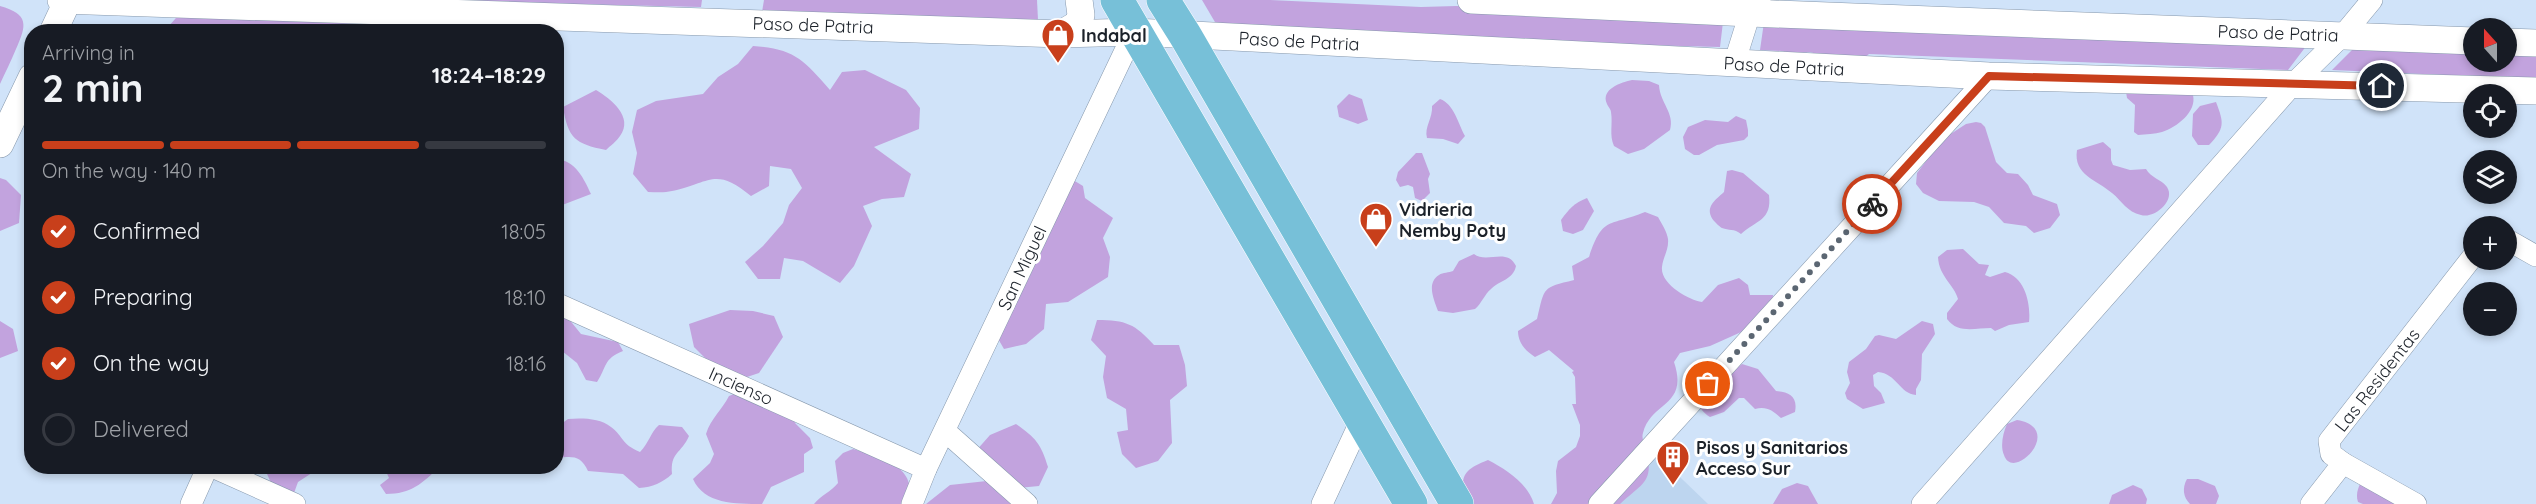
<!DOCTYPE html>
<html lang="en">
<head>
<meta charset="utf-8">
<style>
  body { margin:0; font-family:Quicksand,sans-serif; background:#20242c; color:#f1f3f6; height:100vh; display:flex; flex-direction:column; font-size:22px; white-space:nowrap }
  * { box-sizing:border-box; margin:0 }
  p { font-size:20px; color:#9ea1a6 }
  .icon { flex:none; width:33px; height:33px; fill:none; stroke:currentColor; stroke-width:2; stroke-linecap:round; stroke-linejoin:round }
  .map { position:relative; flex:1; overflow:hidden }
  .drawer { position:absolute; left:24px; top:24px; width:540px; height:450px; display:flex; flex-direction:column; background:#171b24; border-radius:24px; box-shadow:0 3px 9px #0003 }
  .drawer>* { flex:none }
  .needle { width:39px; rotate:339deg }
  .controls { position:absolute; left:2463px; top:18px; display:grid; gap:12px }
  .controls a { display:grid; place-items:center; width:54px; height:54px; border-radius:50%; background:#171b24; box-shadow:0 3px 9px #0003; font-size:30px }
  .pin { position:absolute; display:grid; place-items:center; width:51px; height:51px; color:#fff; margin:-26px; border:3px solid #fff; border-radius:50%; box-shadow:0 2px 6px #0007 }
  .courier { position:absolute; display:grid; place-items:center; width:60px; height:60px; margin:-30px; border:4px solid #c83f1b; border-radius:50%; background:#fff; color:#222; box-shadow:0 2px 8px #0007 }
  .head em { font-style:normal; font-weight:700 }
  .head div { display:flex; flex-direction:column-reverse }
  .head { display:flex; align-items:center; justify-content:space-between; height:102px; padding:0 18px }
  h1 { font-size:39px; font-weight:700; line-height:45px }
  .bar { display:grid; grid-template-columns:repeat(4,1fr); gap:9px 6px; align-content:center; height:72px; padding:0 18px }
  .bar i { height:8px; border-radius:4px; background:#363941 }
  .bar .on { background:#c83f1b }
  .bar p { grid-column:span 4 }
  ol { padding:0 18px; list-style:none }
  li { display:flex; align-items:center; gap:18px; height:66px }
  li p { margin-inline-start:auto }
  li .icon { padding:6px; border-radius:50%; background:#c83f1b; color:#fff; stroke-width:4 }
  li:last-child { color:#9ea1a6 }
  li i { width:33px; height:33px; border:3px solid #363941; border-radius:50% }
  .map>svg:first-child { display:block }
</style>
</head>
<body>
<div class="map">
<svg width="2536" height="504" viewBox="0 0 2536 504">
  <rect width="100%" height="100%" fill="#d0e3f9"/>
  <!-- built -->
  <path fill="#bdd5ef" d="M 1657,455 L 1708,504 L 1613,504 Z"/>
  <!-- green -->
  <g fill="#c2a3de">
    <path d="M 407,0 L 702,0 L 701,7 Z"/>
    <path d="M 764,0 L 1037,0 L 1038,20 L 762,12 Z"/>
    <path d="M 1202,0 L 1270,0 L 1421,7 L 1456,6 L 1723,22 L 1720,47 L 1222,34 Z"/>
    <path d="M 0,6 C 29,14 27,25 16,49 C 11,61 5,73 0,84 Z"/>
    <path d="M 246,8 L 385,22 L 388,31 L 160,32 C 171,27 174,18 183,11 L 204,19 Z"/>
    <path d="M 1764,22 L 2307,45 L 2288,70 L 1869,54 L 1864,58 C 1853,58 1841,61 1830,59 C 1812,57 1818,47 1794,56 L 1782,51 L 1760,50 Z"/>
    <path d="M 753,46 C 794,49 803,59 830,90 L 842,72 L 865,70 L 906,90 L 920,108 L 919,129 L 874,147 L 911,174 L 904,197 L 882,199 L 863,206 L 872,226 L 854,266 L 840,283 L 803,261 L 784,258 L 780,279 L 758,279 L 745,262 L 763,246 L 783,223 L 789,205 L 802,188 L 791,169 L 770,166 L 769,186 L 751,196 C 715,166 710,183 672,191 C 664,193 656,192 648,192 L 633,174 L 637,153 L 632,132 L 637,110 L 656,101 L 703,94 L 718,77 L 738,64 Z"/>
    <path d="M 2355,47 L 2473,52 L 2474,62 L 2506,62 L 2507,53 L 2536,55 L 2536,79 L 2332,70 Z"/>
    <path d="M 1632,80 L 1649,81 L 1659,85 C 1660,103 1675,113 1670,130 L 1644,149 L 1628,154 L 1614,146 C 1609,135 1613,124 1611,112 C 1611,109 1608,107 1607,104 C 1600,89 1622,82 1632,80 Z"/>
    <path d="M 596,90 C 611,99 634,117 620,136 C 617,141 610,146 606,150 C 575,144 568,138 563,107 Z"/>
    <path d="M 2126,92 L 2193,95 C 2197,112 2177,127 2162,132 C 2155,134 2146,134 2138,135 L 2134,132 L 2135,105 L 2127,98 Z"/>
    <path d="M 1349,94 L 1362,99 L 1368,120 L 1358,124 L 1339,117 L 1337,106 Z"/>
    <path d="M 1440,99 C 1454,104 1458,123 1465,136 L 1458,144 L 1443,139 L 1427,138 C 1424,127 1433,118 1432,106 Z"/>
    <path d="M 2216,102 C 2224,123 2225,128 2209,145 L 2198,145 L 2192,136 L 2193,114 L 2200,106 Z"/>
    <path d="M 1736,116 L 1746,120 L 1748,130 L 1748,136 L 1744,140 L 1717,145 L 1699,155 L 1694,155 L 1685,149 L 1683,137 L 1688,127 L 1705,120 L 1728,122 Z"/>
    <path d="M 1976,122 L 1981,123 L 1985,127 L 1996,162 L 2007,173 L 2018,174 L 2028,185 L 2033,195 L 2057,204 L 2060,215 L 2050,228 L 2034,233 L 2026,226 L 2004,223 L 1989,207 L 1974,202 L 1939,201 L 1923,193 L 1916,184 L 1917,173 L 1943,139 L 1966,124 Z"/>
    <path d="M 2103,142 L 2111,149 L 2111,160 L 2113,165 L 2130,170 L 2146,169 C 2151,178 2161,179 2167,187 C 2176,201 2154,219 2141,215 C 2127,212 2122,201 2112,193 C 2097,180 2073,175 2077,150 Z"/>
    <path d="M 1416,153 L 1422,153 L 1430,174 L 1428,179 L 1430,193 L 1422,201 L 1415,198 L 1413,187 L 1408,185 L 1400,187 L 1396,180 L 1398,172 Z"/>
    <path d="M 557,159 C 576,161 584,179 591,194 L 557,207 Z"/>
    <path d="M 1732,170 L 1743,173 L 1769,195 C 1772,220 1757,220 1741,234 C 1734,228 1729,231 1722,228 C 1721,228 1715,222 1714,221 C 1704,208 1714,201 1724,192 L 1727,171 Z"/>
    <path d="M 1065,175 L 1083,186 L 1085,198 L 1113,218 L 1103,238 L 1110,257 L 1108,277 L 1068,302 L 1046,304 L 1044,329 L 1026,344 L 1004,349 L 993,330 L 995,309 L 1029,278 Z"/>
    <path d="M 0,178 L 6,180 L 21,195 L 19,223 L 0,231 Z"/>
    <path d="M 1587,198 L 1594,211 L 1583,230 L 1573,234 L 1563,231 L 1561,220 C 1569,209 1574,203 1587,198 Z"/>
    <path d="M 1645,212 L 1658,217 C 1662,224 1667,232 1668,239 C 1669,250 1663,257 1662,267 C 1660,284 1689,300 1702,302 L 1718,285 L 1739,278 L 1748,285 L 1750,295 L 1773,295 L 1772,306 L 1748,329 L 1710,346 L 1680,353 L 1674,362 C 1689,407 1651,401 1643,433 C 1641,439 1645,445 1646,451 C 1655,482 1641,484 1620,504 L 1551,504 L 1557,493 L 1556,471 L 1558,461 L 1576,447 L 1580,436 L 1580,425 L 1572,404 L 1576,404 L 1575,377 L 1572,372 L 1574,371 L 1549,350 L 1535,357 C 1525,351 1518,342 1518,331 L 1537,319 C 1545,286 1542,288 1574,280 L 1572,266 L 1589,257 C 1603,215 1609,227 1645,212 Z"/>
    <path d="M 1963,249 L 1979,264 L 1989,265 L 1985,275 L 1990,277 L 2005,272 C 2025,277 2031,304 2029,322 L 2009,325 L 1995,331 L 1991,328 C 1975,328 1958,334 1947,319 L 1947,313 L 1958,299 C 1954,284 1939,277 1938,257 L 1947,250 Z"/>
    <path d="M 1474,254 C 1487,264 1507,247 1516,266 C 1513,280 1500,280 1491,289 C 1484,295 1482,303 1475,309 L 1453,313 L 1438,311 C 1434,300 1426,283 1439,275 C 1443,272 1449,273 1453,271 L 1459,261 Z"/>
    <path d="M 556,307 L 559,307 L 581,334 L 618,342 L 623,351 C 603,359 607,367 597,382 L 586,380 L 577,363 L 557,347 Z"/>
    <path d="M 730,310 L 753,311 L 774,316 L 783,337 L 759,373 L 738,380 L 708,361 L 694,347 L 689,324 Z"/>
    <path d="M 1097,320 C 1126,320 1135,324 1154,345 L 1179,345 L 1185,365 L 1187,386 L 1170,400 L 1172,443 L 1158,461 L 1136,468 L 1122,454 L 1117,432 L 1128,430 L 1126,409 L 1107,398 L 1103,377 L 1106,356 L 1091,340 Z"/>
    <path d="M 0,321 L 13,329 L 18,351 L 0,358 Z"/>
    <path d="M 1922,321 L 1933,324 L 1935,334 L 1922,354 L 1921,380 L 1916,389 L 1916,395 C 1900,394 1896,373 1878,372 L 1873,375 L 1874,386 L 1881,393 L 1885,403 L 1863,409 L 1847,399 L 1845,393 L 1850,383 L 1847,372 L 1849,362 L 1866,349 L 1875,336 L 1879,335 L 1896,339 Z"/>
    <path d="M 1742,364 L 1758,369 L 1776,391 C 1789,392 1798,396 1795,412 L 1781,418 C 1773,411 1767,406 1755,409 L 1744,398 L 1739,398 L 1724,412 L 1710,417 C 1702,412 1700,408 1698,400 Z"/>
    <path d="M 739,392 L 791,401 L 795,423 L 810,438 L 813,448 L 804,454 L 804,472 L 771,487 L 762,504 C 735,504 704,504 693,479 L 710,463 L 714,454 L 706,434 C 711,418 722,410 729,396 Z"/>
    <path d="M 568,419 C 582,418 600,418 611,427 C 624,437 621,444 640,452 C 649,443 650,433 659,425 L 682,427 L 689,436 C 681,454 670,452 672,474 C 662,483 653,487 639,488 L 623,474 L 588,471 C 581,455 572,456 557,458 L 557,427 Z"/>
    <path d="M 2017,420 C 2066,428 2013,483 2004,455 C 2000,446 2003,433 2007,424 Z"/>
    <path d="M 1016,424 C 1036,438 1041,444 1048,467 L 1039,486 L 1018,488 L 1029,504 L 926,504 L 950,485 L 996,480 L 975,452 L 990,435 Z"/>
    <path d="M 853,449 C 883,458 918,466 909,504 L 814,504 C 821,495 831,492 838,483 L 835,461 L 843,453 Z"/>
    <path d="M 1488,460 C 1505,469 1527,482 1534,504 L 1465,504 C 1461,477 1460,471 1488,460 Z"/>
    <path d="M 264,467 L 316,467 L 318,469 L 298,482 L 294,493 L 271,483 Z"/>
    <path d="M 384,467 L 439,467 C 423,483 411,494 386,494 L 380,485 L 389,478 Z"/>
    <path d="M 2364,477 L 2412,504 L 2363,504 L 2358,502 C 2355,493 2359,485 2364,477 Z"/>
    <path d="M 2187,479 L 2198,479 L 2215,486 L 2219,496 L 2216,504 L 2190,504 C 2183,497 2182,488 2187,479 Z"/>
    <path d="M 1797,483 L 1808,486 L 1818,504 L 1773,504 L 1782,489 Z"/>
    <path d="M 2133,485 L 2142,489 L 2147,499 L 2146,504 L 2109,504 L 2112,495 Z"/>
  </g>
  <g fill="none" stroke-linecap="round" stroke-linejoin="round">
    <!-- minor casing -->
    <g stroke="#8698ac" stroke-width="22">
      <g id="minor">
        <path d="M 414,32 L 424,12"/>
        <path d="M 1734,64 L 1750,13 L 1760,2"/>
        <path d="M 2506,239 L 2536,256"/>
        <path d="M 556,303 L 926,469"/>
        <path d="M 945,431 L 1027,504"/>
        <path d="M 2343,463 L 2416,504"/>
        <path d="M 210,466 L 295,504"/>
        <path d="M 191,504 L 208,466"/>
        <path d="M 912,504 L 926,469 L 1134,32"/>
        <path d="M 1322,504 L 1362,418"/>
        <path d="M 1599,504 L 1989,76"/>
        <path d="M 1922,504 L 2294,83 L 2343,35 L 2372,0"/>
        <path d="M 2311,504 L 2343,463 L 2331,454 L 2329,441 L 2474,255"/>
      </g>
    </g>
    <!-- tertiary casing -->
    <g stroke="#8698ac" stroke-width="28">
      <g id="tertiary">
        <path d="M 61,0 L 1061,34 L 1134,32 L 1989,76 L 2536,91"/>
        <path d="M 1471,0 L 1750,13 L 2474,41"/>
        <path d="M 53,32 L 68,0"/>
        <path d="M 1061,34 L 1078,24 L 1081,15 L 1079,0"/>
        <path d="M 2506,42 L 2536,43"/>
        <path d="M 0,144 L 32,77"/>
      </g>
    </g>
    <!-- trunk casing -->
    <g stroke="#fff" stroke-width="34">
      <g id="trunk">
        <path d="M 1117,0 L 1411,504"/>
        <path d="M 1163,0 L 1185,35 L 1457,504"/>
      </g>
    </g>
    <!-- minor -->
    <use href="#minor" stroke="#fff" stroke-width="21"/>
    <!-- tertiary -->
    <use href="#tertiary" stroke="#fff" stroke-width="27"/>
    <!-- trunk -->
    <use href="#trunk" stroke="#77c0d8" stroke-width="33"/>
  </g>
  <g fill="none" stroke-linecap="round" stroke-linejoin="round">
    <!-- done -->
    <path stroke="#5b6672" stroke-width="6" stroke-dasharray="0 10.8" d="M 1708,384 L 1872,204"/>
    <!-- route -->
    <path stroke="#c83f1b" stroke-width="8" d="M 1872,204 L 1989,76 L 2382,86"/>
  </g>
  <!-- icons -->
  <defs>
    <g id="shop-pin" transform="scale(1.725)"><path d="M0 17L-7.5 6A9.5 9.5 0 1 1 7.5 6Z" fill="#c83f1b" stroke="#fff"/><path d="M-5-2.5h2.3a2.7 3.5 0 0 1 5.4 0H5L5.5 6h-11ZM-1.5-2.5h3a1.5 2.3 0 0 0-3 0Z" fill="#fff"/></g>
    <g id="building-pin" transform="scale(1.725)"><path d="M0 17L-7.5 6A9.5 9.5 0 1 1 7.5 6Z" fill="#c83f1b" stroke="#fff"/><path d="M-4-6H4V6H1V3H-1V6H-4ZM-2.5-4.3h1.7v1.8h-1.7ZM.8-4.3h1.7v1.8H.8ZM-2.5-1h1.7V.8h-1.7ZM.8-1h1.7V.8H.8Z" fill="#fff"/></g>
  </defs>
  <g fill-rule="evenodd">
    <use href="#shop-pin" x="1058" y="35"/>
    <use href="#shop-pin" x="1376" y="219"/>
    <use href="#building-pin" x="1673" y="457"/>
  </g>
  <g text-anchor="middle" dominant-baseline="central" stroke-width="6" stroke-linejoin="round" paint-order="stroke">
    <!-- street labels -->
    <g font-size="18" fill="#1c222a" stroke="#fff">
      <text transform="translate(813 25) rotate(2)">Paso de Patria</text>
      <text transform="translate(2278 33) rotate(2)">Paso de Patria</text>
      <text transform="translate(1299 41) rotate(3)">Paso de Patria</text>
      <text transform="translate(1784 66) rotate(3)">Paso de Patria</text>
      <text transform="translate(1022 268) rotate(-65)">San Miguel</text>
      <text transform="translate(2377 380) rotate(-52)">Las Residentas</text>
      <text transform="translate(741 386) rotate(24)">Incienso</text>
    </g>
    <!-- poi labels -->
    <g font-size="18" font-weight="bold" fill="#1c222a" stroke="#fff" text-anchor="start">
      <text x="1081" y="35">Indabal</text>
      <text x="1399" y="209">Vidrieria<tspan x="1399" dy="21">Nemby Poty</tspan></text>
      <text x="1696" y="447">Pisos y Sanitarios<tspan x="1696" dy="21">Acceso Sur</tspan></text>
    </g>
  </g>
</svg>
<div class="controls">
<a><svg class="needle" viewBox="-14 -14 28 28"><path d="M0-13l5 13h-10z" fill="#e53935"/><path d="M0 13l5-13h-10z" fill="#9ea1a6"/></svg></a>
<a><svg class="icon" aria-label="locate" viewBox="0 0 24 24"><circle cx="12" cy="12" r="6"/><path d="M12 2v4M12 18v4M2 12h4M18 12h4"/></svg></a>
<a><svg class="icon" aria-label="layers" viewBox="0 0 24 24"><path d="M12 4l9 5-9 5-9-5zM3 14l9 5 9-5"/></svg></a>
<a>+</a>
<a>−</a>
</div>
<div class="pin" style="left:1708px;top:384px;background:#ea580c"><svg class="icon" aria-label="bag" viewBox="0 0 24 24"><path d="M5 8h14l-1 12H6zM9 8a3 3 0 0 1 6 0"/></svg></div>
<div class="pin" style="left:2382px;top:86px;background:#1f2937"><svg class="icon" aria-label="home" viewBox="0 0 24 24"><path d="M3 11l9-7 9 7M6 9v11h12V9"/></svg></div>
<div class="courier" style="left:1872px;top:204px"><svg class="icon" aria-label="bike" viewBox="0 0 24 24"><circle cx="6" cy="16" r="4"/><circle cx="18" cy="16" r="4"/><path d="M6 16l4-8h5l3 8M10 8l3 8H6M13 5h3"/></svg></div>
<section class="drawer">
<div class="head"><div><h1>2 min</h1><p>Arriving in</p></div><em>18:24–18:29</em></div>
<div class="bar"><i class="on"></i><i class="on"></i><i class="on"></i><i></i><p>On the way · 140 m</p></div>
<ol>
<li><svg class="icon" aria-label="check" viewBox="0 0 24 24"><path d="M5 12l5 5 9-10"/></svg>Confirmed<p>18:05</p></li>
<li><svg class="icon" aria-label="check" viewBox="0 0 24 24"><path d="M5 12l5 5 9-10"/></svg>Preparing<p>18:10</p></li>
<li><svg class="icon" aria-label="check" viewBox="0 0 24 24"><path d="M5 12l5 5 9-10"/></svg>On the way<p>18:16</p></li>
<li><i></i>Delivered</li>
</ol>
</section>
</div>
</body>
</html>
